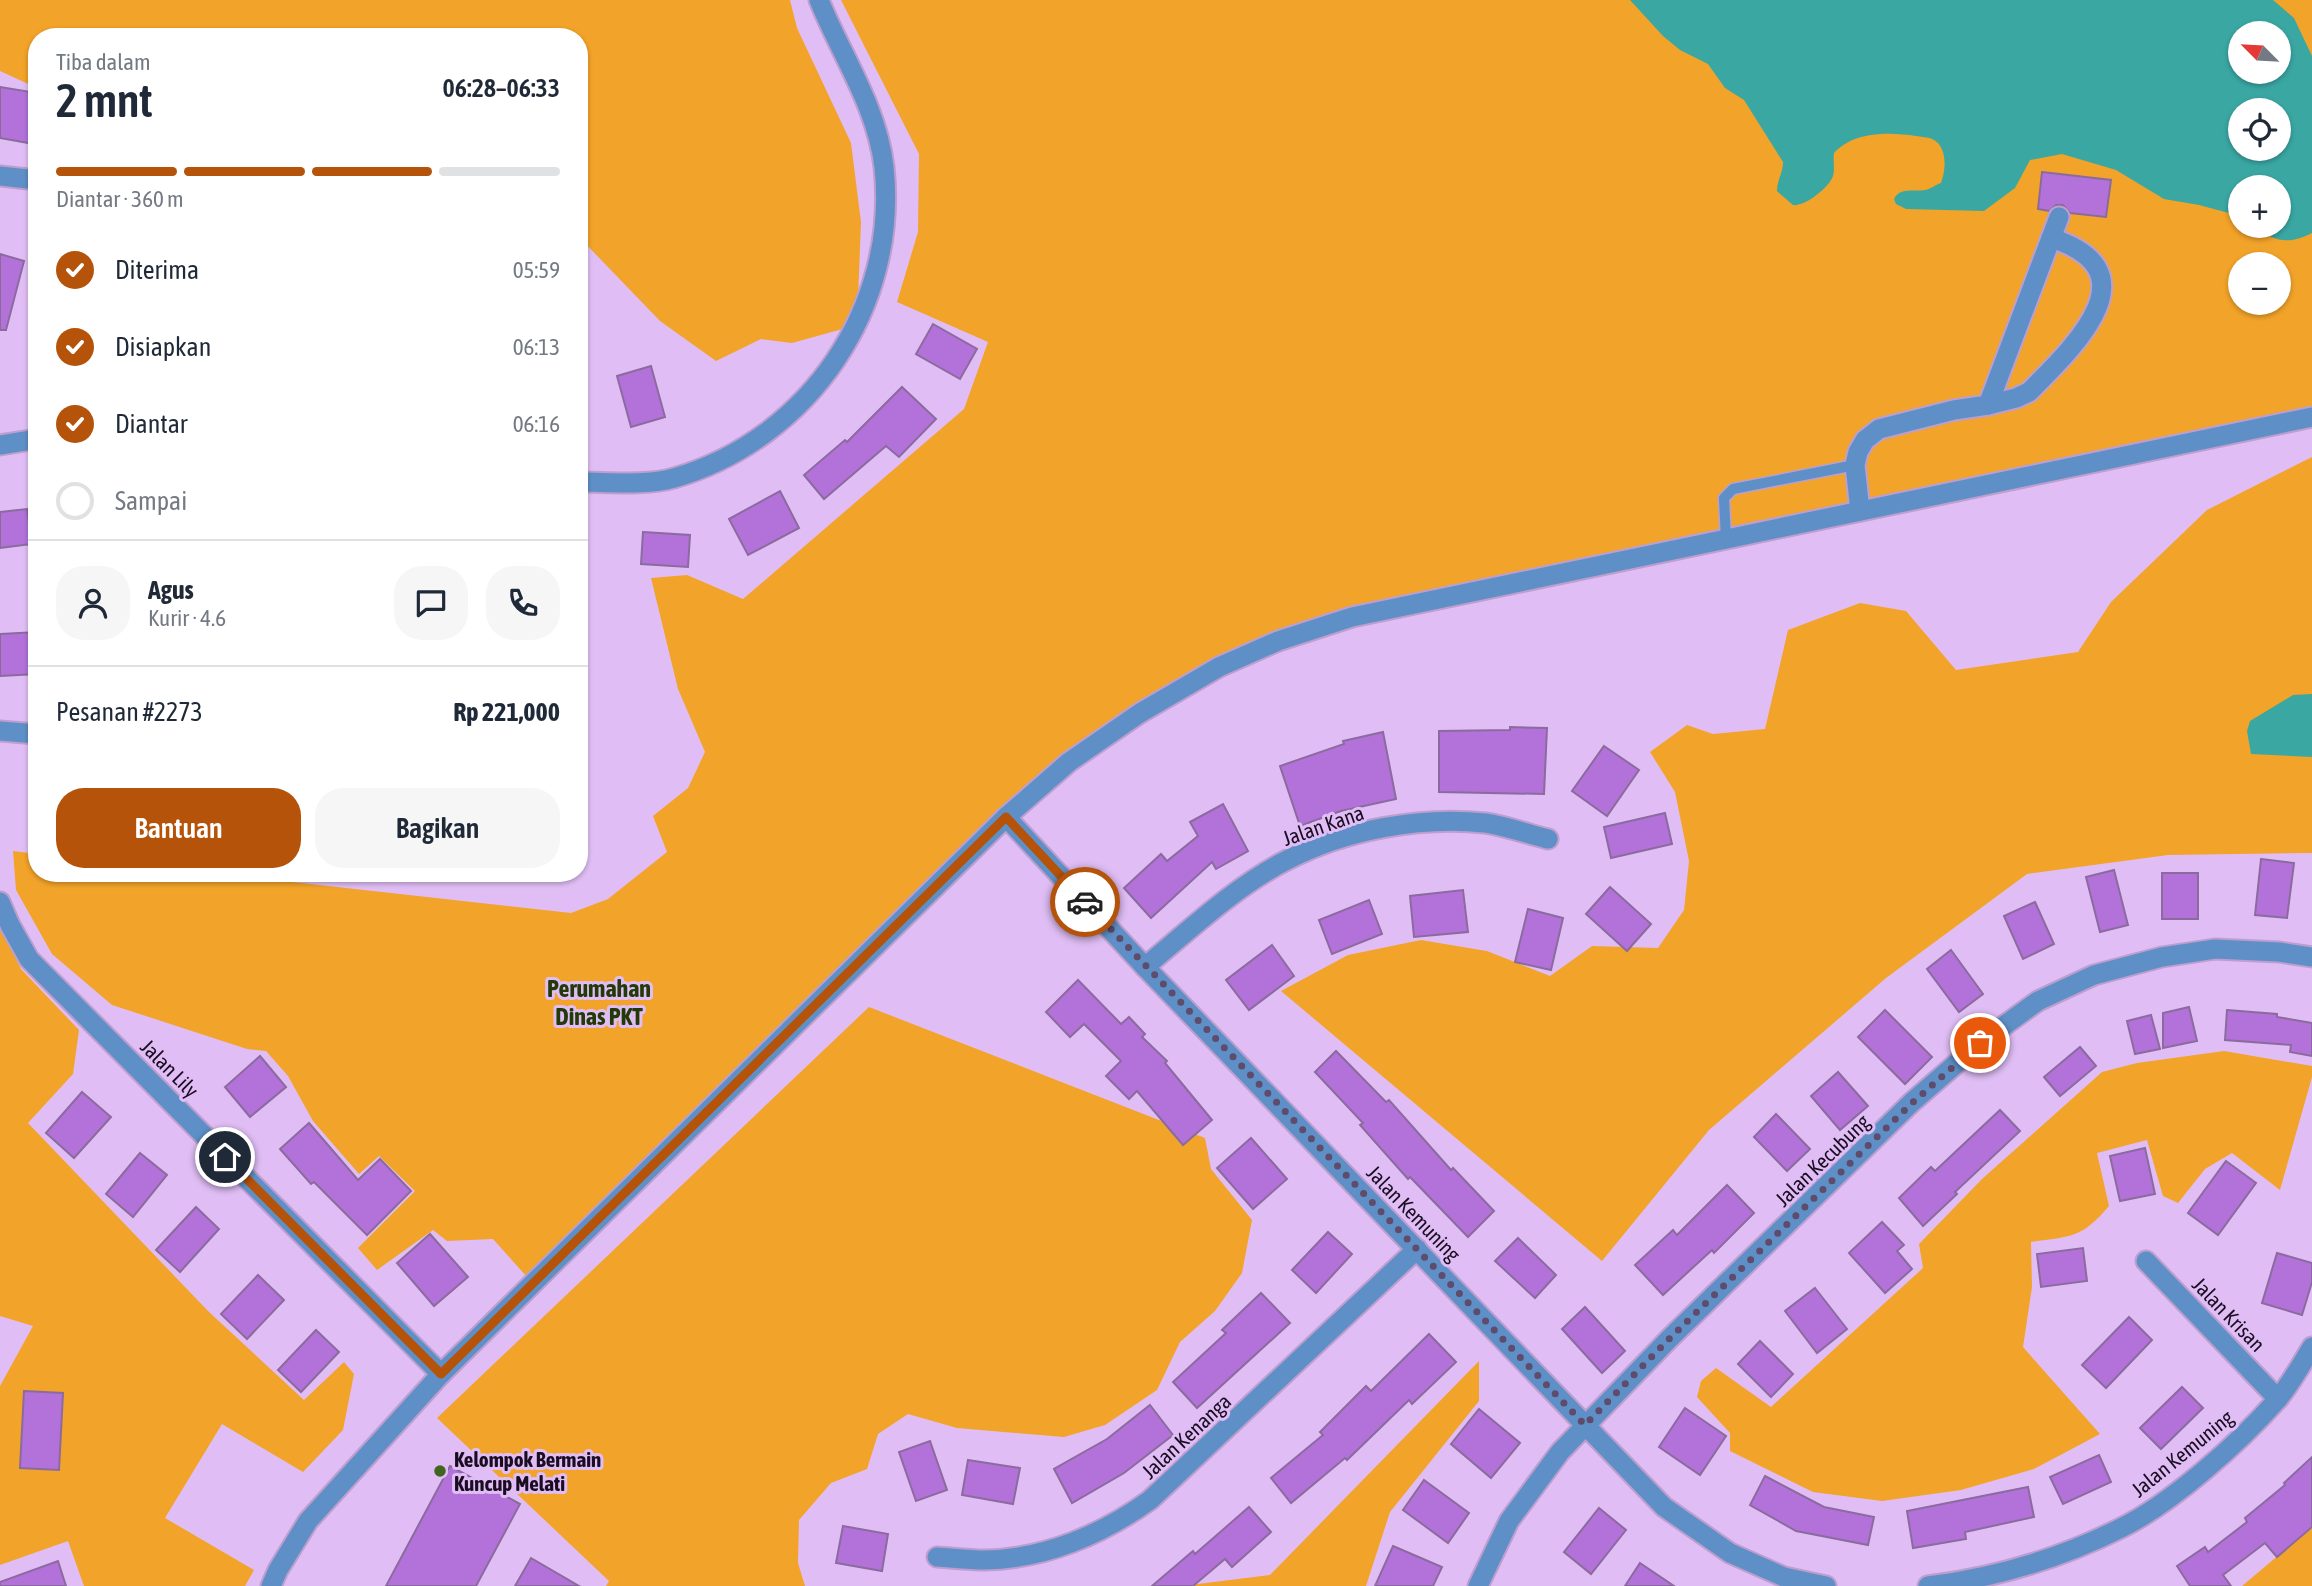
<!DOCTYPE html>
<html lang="id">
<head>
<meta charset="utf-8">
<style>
  body { margin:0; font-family:"Asap Condensed",sans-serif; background:#f6f6f7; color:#1f2937; height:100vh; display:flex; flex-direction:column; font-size:26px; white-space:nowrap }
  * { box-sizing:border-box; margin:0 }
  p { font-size:23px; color:#747a83 }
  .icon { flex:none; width:38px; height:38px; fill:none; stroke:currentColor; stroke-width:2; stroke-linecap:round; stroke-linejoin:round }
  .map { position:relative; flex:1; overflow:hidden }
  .side { position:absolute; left:28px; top:28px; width:560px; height:854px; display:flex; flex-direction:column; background:#fff; border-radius:28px; box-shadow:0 2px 5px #0004 }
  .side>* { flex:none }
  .needle { width:46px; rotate:294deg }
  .tools { position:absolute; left:2228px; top:21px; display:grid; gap:14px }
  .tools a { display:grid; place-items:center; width:63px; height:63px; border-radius:50%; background:#fff; box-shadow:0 2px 5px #0004; font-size:35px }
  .pin { position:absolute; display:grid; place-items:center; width:60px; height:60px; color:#fff; margin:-30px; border:4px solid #fff; border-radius:50%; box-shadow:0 2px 7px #0007 }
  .courier { position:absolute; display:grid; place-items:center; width:70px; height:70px; margin:-35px; border:5px solid #b45309; border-radius:50%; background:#fff; color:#222; box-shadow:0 2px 9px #0007 }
  .headline em { font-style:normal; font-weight:600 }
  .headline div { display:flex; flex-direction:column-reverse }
  .headline { display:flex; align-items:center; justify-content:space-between; height:119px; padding:0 28px }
  h1 { font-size:46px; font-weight:600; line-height:52px }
  .bar { display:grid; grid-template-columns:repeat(4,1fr); gap:10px 7px; align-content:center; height:84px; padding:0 28px }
  .bar i { height:9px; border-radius:5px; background:#e0e1e3 }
  .bar .on { background:#b45309 }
  .bar p { grid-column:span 4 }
  .line { display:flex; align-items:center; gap:18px; padding:0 28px; border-top:2px solid #e0e1e3 }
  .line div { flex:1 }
  .round { display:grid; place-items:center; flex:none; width:74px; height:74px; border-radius:28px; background:#f6f6f7 }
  ol { padding:0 28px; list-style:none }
  li { display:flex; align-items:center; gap:21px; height:77px }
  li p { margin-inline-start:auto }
  li .icon { padding:7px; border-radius:50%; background:#b45309; color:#fff; stroke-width:4 }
  li:last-child { color:#747a83 }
  li i { width:38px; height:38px; border:4px solid #e0e1e3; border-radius:50% }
  .button { display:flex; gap:14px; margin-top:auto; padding:14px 28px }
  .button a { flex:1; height:80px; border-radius:28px; background:#b45309; color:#fff; font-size:28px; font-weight:600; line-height:80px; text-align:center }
  .button a+a { background:#f6f6f7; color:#1f2937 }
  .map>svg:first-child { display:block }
</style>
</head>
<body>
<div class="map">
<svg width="2312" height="1586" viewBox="0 0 2312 1586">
  <rect width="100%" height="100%" fill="#e0bef5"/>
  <!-- green -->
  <g fill="#f2a329" fill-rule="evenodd">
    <path d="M 0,0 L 790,0 L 797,28 L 851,143 L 861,222 L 857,325 L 792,343 L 761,339 L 716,361 L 660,321 L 579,237 L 579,37 L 37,37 L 37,88 L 0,71 Z"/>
    <path d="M 841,0 L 2312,0 L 2312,407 L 1276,637 L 1058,761 L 1000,809 L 527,1277 L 493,1239 L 447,1241 L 433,1230 L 377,1270 L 358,1248 L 415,1191 L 379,1156 L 359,1174 L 313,1121 L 288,1076 L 266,1051 L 247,1049 L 112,1005 L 52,954 L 16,890 L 13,851 L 37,854 L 37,873 L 211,873 L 571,913 L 608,899 L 667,852 L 653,816 L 688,788 L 705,752 L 678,689 L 651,578 L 687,575 L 743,599 L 964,409 L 988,342 L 897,302 L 918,232 L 919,154 ZM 2240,33 L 2278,33 L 2278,72 L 2240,72 ZM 2240,110 L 2278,110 L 2278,149 L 2240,149 ZM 2240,187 L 2278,187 L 2278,226 L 2240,226 ZM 2240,264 L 2278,264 L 2278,303 L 2240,303 Z"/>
    <path d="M 2312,457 L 2312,853 L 2168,855 L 2027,874 L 1886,978 L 1709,1130 L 1602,1261 L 1281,991 L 1348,955 L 1421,940 L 1487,951 L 1550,976 L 1592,946 L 1658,948 L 1684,910 L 1689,861 L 1675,792 L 1650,752 L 1687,725 L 1713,734 L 1765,729 L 1788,630 L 1860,603 L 1906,611 L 1956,670 L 2078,652 L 2111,602 L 2207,510 Z"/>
    <path d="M 0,926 L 21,969 L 79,1030 L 73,1074 L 28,1123 L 208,1311 L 304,1400 L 344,1362 L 354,1374 L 343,1430 L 303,1472 L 222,1424 L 165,1518 L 254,1570 L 245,1586 L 84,1586 L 68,1541 L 0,1565 L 0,1386 L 33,1326 L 0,1316 Z"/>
    <path d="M 869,1007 L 1205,1138 L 1211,1169 L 1252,1220 L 1242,1273 L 1215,1311 L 1180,1342 L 1157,1390 L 1105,1425 L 1064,1437 L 957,1428 L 908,1414 L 878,1434 L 867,1469 L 831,1483 L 799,1520 L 798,1563 L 805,1586 L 606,1586 L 609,1581 L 437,1418 Z"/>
    <path d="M 2224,1051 L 2312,1066 L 2312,1077 L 2280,1190 L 2232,1153 L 2205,1169 L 2178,1203 L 2163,1196 L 2147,1140 L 2097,1153 L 2109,1206 C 2081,1239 2071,1236 2031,1242 L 2032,1287 L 2023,1347 L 2100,1434 L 2034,1469 L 1961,1490 L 1882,1501 L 1813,1492 L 1730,1451 L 1730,1433 L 1697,1397 L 1701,1381 L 1716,1368 L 1771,1407 L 1923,1268 L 1919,1244 L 1982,1179 L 2102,1072 L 2137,1063 Z"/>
    <path d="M 1479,1361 L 1479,1401 L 1390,1512 L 1366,1586 L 1182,1586 L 1270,1575 Z"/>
    <path d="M 2312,1527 L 2312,1586 L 2242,1586 Z"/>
  </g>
  <!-- water -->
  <g fill="#3aa7a3" fill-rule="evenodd">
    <path d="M 1630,0 L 2273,0 L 2294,18 L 2312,56 L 2312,233 C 2288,245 2275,242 2254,226 L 2278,226 L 2278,187 L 2240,187 L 2240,216 L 2199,205 L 2164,199 L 2116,170 L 2062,154 L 2030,160 L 2015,188 L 1984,211 L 1906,209 L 1896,204 L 1894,199 C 1900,187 1913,192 1925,190 C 1931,189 1935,185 1941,183 C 1946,170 1948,146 1932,139 C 1928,137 1920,137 1916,136 C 1889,132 1854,131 1834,153 C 1833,160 1835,169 1833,176 C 1829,188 1804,207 1793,205 L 1777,191 C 1777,180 1783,173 1783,162 L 1744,100 L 1725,88 L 1708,64 L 1680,50 L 1663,36 ZM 2240,33 L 2278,33 L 2278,72 L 2240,72 ZM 2240,110 L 2278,110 L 2278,149 L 2240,149 Z"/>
    <path d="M 2312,694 L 2312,757 L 2251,754 L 2247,731 L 2250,721 L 2293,695 Z"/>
  </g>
  <!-- building -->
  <g fill="#b372da" stroke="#8b6b9e" stroke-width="2">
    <path d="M 0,87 L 37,93 L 34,144 L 0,138 Z"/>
    <path d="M 2042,172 L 2111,180 L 2106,217 L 2070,213 L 2063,205 L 2056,205 L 2049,211 L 2038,209 Z"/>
    <path d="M 0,254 L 24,261 L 6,330 L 0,330 Z"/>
    <path d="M 933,324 L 977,349 L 960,379 L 916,354 Z"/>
    <path d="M 651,366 L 665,417 L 631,427 L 617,376 Z"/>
    <path d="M 902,387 L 936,419 L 899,457 L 886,446 L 824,499 L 804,475 L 845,440 L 847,442 Z"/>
    <path d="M 780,491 L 799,528 L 748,555 L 729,519 Z"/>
    <path d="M 27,509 L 32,544 L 0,548 L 0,512 Z"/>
    <path d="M 643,532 L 690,535 L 688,567 L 641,564 Z"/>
    <path d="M 37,632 L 37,674 L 0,676 L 0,634 Z"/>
    <path d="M 1510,727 L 1547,728 L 1544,794 L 1439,792 L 1439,731 L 1510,730 Z"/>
    <path d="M 1383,732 L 1396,799 L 1341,811 L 1300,826 L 1280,766 L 1344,744 L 1343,741 Z"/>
    <path d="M 1604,746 L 1639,770 L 1607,816 L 1572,791 Z"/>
    <path d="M 1223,804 L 1248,851 L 1216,869 L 1212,862 L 1151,918 L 1124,888 L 1161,854 L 1167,861 L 1198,836 L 1190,822 Z"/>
    <path d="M 1665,813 L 1672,844 L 1611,858 L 1604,827 Z"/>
    <path d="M 2261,859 L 2294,863 L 2287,918 L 2255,915 Z"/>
    <path d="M 2114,870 L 2128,925 L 2100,932 L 2086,877 Z"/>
    <rect x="2162" y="873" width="36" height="46"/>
    <path d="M 1610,887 L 1651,924 L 1627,951 L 1586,914 Z"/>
    <path d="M 1463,890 L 1468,932 L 1414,937 L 1410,896 Z"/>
    <path d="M 1369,900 L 1382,934 L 1332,954 L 1319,920 Z"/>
    <path d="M 2035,902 L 2054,944 L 2023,959 L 2004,916 Z"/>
    <path d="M 1528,909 L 1563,918 L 1551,970 L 1515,962 Z"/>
    <path d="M 1272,945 L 1294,976 L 1249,1010 L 1226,980 Z"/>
    <path d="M 1951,950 L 1983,994 L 1959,1012 L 1927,969 Z"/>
    <path d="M 1078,980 L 1121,1024 L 1129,1017 L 1145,1034 L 1142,1037 L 1167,1061 L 1165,1063 L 1212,1120 L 1183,1145 L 1137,1091 L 1129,1099 L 1106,1076 L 1121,1061 L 1084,1024 L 1070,1037 L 1046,1012 Z"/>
    <path d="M 2189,1007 L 2197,1041 L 2163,1048 L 2163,1013 Z"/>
    <path d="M 1885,1010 L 1932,1057 L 1905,1084 L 1858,1037 Z"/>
    <path d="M 2227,1010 L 2277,1014 L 2277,1017 L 2312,1023 L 2312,1056 L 2290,1052 L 2291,1045 L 2225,1040 Z"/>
    <path d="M 2151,1015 L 2160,1049 L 2135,1054 L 2127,1021 Z"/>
    <path d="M 2080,1047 L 2096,1066 L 2060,1096 L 2044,1077 Z"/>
    <path d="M 1336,1051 L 1386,1102 L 1389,1100 L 1451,1170 L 1453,1168 L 1494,1211 L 1468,1237 L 1410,1177 L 1408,1179 L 1360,1125 L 1363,1123 L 1315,1072 Z"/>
    <path d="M 260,1056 L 286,1087 L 250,1117 L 225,1087 Z"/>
    <path d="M 1838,1072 L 1868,1106 L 1840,1130 L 1811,1096 Z"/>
    <path d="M 82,1092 L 111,1117 L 74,1158 L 46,1133 Z"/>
    <path d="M 2000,1110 L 2020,1131 L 1955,1192 L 1957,1194 L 1923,1226 L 1899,1198 L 1931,1167 L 1935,1171 Z"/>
    <path d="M 1776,1114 L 1810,1149 L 1787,1171 L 1754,1137 Z"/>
    <path d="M 309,1123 L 358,1180 L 380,1159 L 411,1191 L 367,1235 L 314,1182 L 311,1184 L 280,1149 Z"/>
    <path d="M 1251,1138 L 1287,1179 L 1253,1209 L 1217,1168 Z"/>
    <path d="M 2145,1148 L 2155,1194 L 2120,1201 L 2110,1156 Z"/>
    <path d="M 140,1153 L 167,1175 L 133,1217 L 106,1194 Z"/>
    <path d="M 2226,1161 L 2256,1183 L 2218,1235 L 2188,1213 Z"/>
    <path d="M 1727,1185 L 1754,1213 L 1714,1253 L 1712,1250 L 1663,1295 L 1635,1265 L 1673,1230 L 1677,1235 Z"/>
    <path d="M 196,1207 L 219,1229 L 180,1272 L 156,1250 Z"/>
    <path d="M 1882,1222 L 1904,1245 L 1897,1251 L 1912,1269 L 1885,1293 L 1849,1253 Z"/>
    <path d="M 1328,1232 L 1352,1254 L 1316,1293 L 1292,1270 Z"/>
    <path d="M 430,1234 L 468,1277 L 434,1306 L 397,1263 Z"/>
    <path d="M 1518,1238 L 1556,1275 L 1535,1298 L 1495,1261 Z"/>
    <path d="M 2083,1248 L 2087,1281 L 2041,1287 L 2037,1254 Z"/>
    <path d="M 2277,1253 L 2312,1263 L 2312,1282 L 2302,1315 L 2262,1303 Z"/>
    <path d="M 258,1275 L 284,1300 L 247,1339 L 221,1314 Z"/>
    <path d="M 1815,1288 L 1847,1329 L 1817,1353 L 1785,1311 Z"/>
    <path d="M 1261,1293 L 1290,1323 L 1197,1408 L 1173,1382 L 1226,1333 L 1222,1330 Z"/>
    <path d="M 1585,1307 L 1625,1351 L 1602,1373 L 1562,1329 Z"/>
    <path d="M 2129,1317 L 2152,1340 L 2106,1388 L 2082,1365 Z"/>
    <path d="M 316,1330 L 339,1352 L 301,1392 L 278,1370 Z"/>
    <path d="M 1429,1334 L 1456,1362 L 1412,1404 L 1409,1400 L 1347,1460 L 1345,1458 L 1291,1503 L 1271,1478 L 1323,1435 L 1320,1432 L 1366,1386 L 1371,1391 Z"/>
    <path d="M 1760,1341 L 1793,1374 L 1771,1397 L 1738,1364 Z"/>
    <path d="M 2182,1387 L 2203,1408 L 2161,1449 L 2140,1428 Z"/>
    <path d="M 24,1391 L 63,1393 L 59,1470 L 20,1468 Z"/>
    <path d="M 1150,1405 L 1173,1435 L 1124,1473 L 1072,1503 L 1054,1469 L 1107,1439 Z"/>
    <path d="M 1685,1408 L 1726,1436 L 1700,1475 L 1659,1447 Z"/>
    <path d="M 1479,1409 L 1520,1443 L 1491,1478 L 1451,1444 Z"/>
    <path d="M 930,1441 L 947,1490 L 916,1501 L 899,1452 Z"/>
    <path d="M 2099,1455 L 2111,1482 L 2063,1504 L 2050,1477 Z"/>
    <path d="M 2312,1457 L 2312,1527 L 2277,1557 L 2265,1543 L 2223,1575 L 2231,1586 L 2190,1586 L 2177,1566 L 2205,1547 L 2208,1552 L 2247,1522 L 2245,1518 L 2285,1485 L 2284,1483 Z"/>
    <path d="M 968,1460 L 1020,1468 L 1013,1504 L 962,1495 Z"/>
    <path d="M 450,1466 L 520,1504 L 476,1586 L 386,1586 Z"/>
    <path d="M 1765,1476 L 1824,1507 L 1874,1517 L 1868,1545 L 1796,1531 L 1750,1505 Z"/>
    <path d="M 1424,1480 L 1469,1513 L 1448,1543 L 1403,1510 Z"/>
    <path d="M 2028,1487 L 2034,1517 L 1965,1532 L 1966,1539 L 1913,1548 L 1907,1511 Z"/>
    <path d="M 1249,1507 L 1271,1532 L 1232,1567 L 1225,1559 L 1193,1586 L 1152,1586 L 1193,1551 L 1195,1554 Z"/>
    <path d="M 1599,1508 L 1626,1530 L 1591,1574 L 1564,1552 Z"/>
    <path d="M 843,1526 L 888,1534 L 882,1571 L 836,1563 Z"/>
    <path d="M 1393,1546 L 1442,1567 L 1433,1586 L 1375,1586 Z"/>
    <path d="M 531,1558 L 579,1586 L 515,1586 Z"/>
    <path d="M 58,1561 L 66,1586 L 0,1586 L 0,1582 Z"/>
    <path d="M 1640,1563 L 1674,1586 L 1625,1586 Z"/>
  </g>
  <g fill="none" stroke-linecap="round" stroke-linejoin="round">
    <!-- lane casing -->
    <g stroke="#bc9ecf" stroke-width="13">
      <path id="lane" d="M 1726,540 L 1724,498 L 1733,489 L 1855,465"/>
    </g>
    <!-- street casing -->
    <g stroke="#bc9ecf" stroke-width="23">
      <g id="street">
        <path d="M 0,176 L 37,180"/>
        <path d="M 1988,405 L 2016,398 L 2029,392 C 2074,347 2155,271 2051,238"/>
        <path d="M 0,445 L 37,439"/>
        <path d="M 579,482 C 608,482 646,486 674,478 C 809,439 899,307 884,167 C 877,106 841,55 819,0"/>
        <path d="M 1860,511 L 1855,465 L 1858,452 L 1865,440 L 1879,429 L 1954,410 L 1988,405 L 2059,217"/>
        <path d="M 0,731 L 37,734"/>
        <path d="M 1006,817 L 1145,967 L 1664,1507 L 1730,1553 L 1784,1577 L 1826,1586"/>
        <path d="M 0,902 L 10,925 L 29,959 L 441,1374"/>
        <path d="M 1145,967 C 1188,931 1237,885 1287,860 C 1345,830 1420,816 1485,823 C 1506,826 1528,834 1548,839"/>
        <path d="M 2146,1261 L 2278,1399"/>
        <path d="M 937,1557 C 953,1558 969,1560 985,1560 C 1045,1559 1103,1534 1150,1500 L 1417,1249"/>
        <path d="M 271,1586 L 278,1570 L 308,1521 L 441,1374 L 1006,817 L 1069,762 L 1140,713 L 1219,667 L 1278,641 L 1352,617 L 2312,417"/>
        <path d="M 1478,1586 L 1509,1521 L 1560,1452 L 1669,1339 L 1911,1103 L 1980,1043 L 2038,1001 L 2094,975 L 2162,957 L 2215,949 L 2279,952 L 2312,957"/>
        <path d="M 1928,1586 C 1993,1578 2061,1558 2121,1528 C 2172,1503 2239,1443 2277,1400 C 2290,1385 2301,1365 2312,1347"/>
      </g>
    </g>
    <!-- lane -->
    <use href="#lane" stroke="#5e90c7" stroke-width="10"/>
    <!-- street -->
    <use href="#street" stroke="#5e90c7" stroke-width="19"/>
  </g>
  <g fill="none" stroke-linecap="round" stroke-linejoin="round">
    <!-- done -->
    <path stroke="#5f4b6b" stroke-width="7" stroke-dasharray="0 12.6" d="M 1085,902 L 1585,1425 L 1669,1339 L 1911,1104 L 1980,1043"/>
    <!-- route -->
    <path stroke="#b45309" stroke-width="9" d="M 225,1157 L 441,1374 L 1006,817 L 1085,902"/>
  </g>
  <!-- markers -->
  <circle fill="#41651d" stroke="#e0bef5" stroke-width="2.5" cx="440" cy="1471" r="7"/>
  <g text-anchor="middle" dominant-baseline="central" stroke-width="6" stroke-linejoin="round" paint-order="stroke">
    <!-- street labels -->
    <g font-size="21" fill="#1a0d21" stroke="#e0bef5">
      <text transform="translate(1323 825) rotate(-19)">Jalan Kana</text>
      <text transform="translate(170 1068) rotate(45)">Jalan Lily</text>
      <text transform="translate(1822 1160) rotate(-44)">Jalan Kecubung</text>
      <text transform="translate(1414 1213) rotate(46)">Jalan Kemuning</text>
      <text transform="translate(2229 1314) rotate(46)">Jalan Krisan</text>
      <text transform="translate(1186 1436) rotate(-43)">Jalan Kenanga</text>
      <text transform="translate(2182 1453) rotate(-39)">Jalan Kemuning</text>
    </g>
    <!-- poi labels -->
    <g font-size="21" font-weight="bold" fill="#1a0d21" stroke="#e0bef5" text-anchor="start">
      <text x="454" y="1459">Kelompok Bermain<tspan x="454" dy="24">Kuncup Melati</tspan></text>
    </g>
    <!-- quarter labels -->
    <g font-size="24" font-weight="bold" fill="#223a08" stroke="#e0bef5">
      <text x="599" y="988">Perumahan<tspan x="599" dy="28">Dinas PKT</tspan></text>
    </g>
  </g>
</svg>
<div class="tools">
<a><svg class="needle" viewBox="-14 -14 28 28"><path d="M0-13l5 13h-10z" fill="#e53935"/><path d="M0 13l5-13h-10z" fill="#747a83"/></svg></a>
<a><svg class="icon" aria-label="locate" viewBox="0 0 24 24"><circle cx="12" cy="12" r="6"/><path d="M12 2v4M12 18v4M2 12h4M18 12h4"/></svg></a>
<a>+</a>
<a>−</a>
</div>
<div class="pin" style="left:1980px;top:1043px;background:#ea580c"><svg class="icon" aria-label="bag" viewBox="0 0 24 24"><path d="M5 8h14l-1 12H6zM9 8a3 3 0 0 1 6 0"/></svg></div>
<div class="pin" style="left:225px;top:1157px;background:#1f2937"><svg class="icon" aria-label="home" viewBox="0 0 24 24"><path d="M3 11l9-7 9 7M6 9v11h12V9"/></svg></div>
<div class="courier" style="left:1085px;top:902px"><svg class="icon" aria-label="car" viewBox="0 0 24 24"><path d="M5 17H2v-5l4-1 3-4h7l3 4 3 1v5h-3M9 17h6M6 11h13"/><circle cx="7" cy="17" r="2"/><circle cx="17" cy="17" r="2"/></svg></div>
<section class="side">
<div class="headline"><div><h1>2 mnt</h1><p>Tiba dalam</p></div><em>06:28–06:33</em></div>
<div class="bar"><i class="on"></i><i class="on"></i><i class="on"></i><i></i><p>Diantar · 360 m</p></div>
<ol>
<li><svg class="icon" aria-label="check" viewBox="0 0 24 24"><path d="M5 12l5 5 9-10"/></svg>Diterima<p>05:59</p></li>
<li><svg class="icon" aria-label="check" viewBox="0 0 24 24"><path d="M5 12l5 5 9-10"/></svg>Disiapkan<p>06:13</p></li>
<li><svg class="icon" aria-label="check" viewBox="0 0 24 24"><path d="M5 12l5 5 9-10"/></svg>Diantar<p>06:16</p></li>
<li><i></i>Sampai</li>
</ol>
<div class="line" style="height:126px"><a class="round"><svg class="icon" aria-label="person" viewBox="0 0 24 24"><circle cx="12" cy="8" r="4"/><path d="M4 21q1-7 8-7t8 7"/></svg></a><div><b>Agus</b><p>Kurir · 4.6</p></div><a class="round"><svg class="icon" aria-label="chat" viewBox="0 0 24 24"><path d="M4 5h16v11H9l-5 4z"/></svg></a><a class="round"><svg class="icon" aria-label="phone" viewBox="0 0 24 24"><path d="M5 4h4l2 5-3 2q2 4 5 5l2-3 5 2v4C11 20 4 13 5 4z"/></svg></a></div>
<div class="line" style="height:91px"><div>Pesanan #2273</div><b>Rp 221,000</b></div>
<div class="button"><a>Bantuan</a><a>Bagikan</a></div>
</section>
</div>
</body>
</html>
